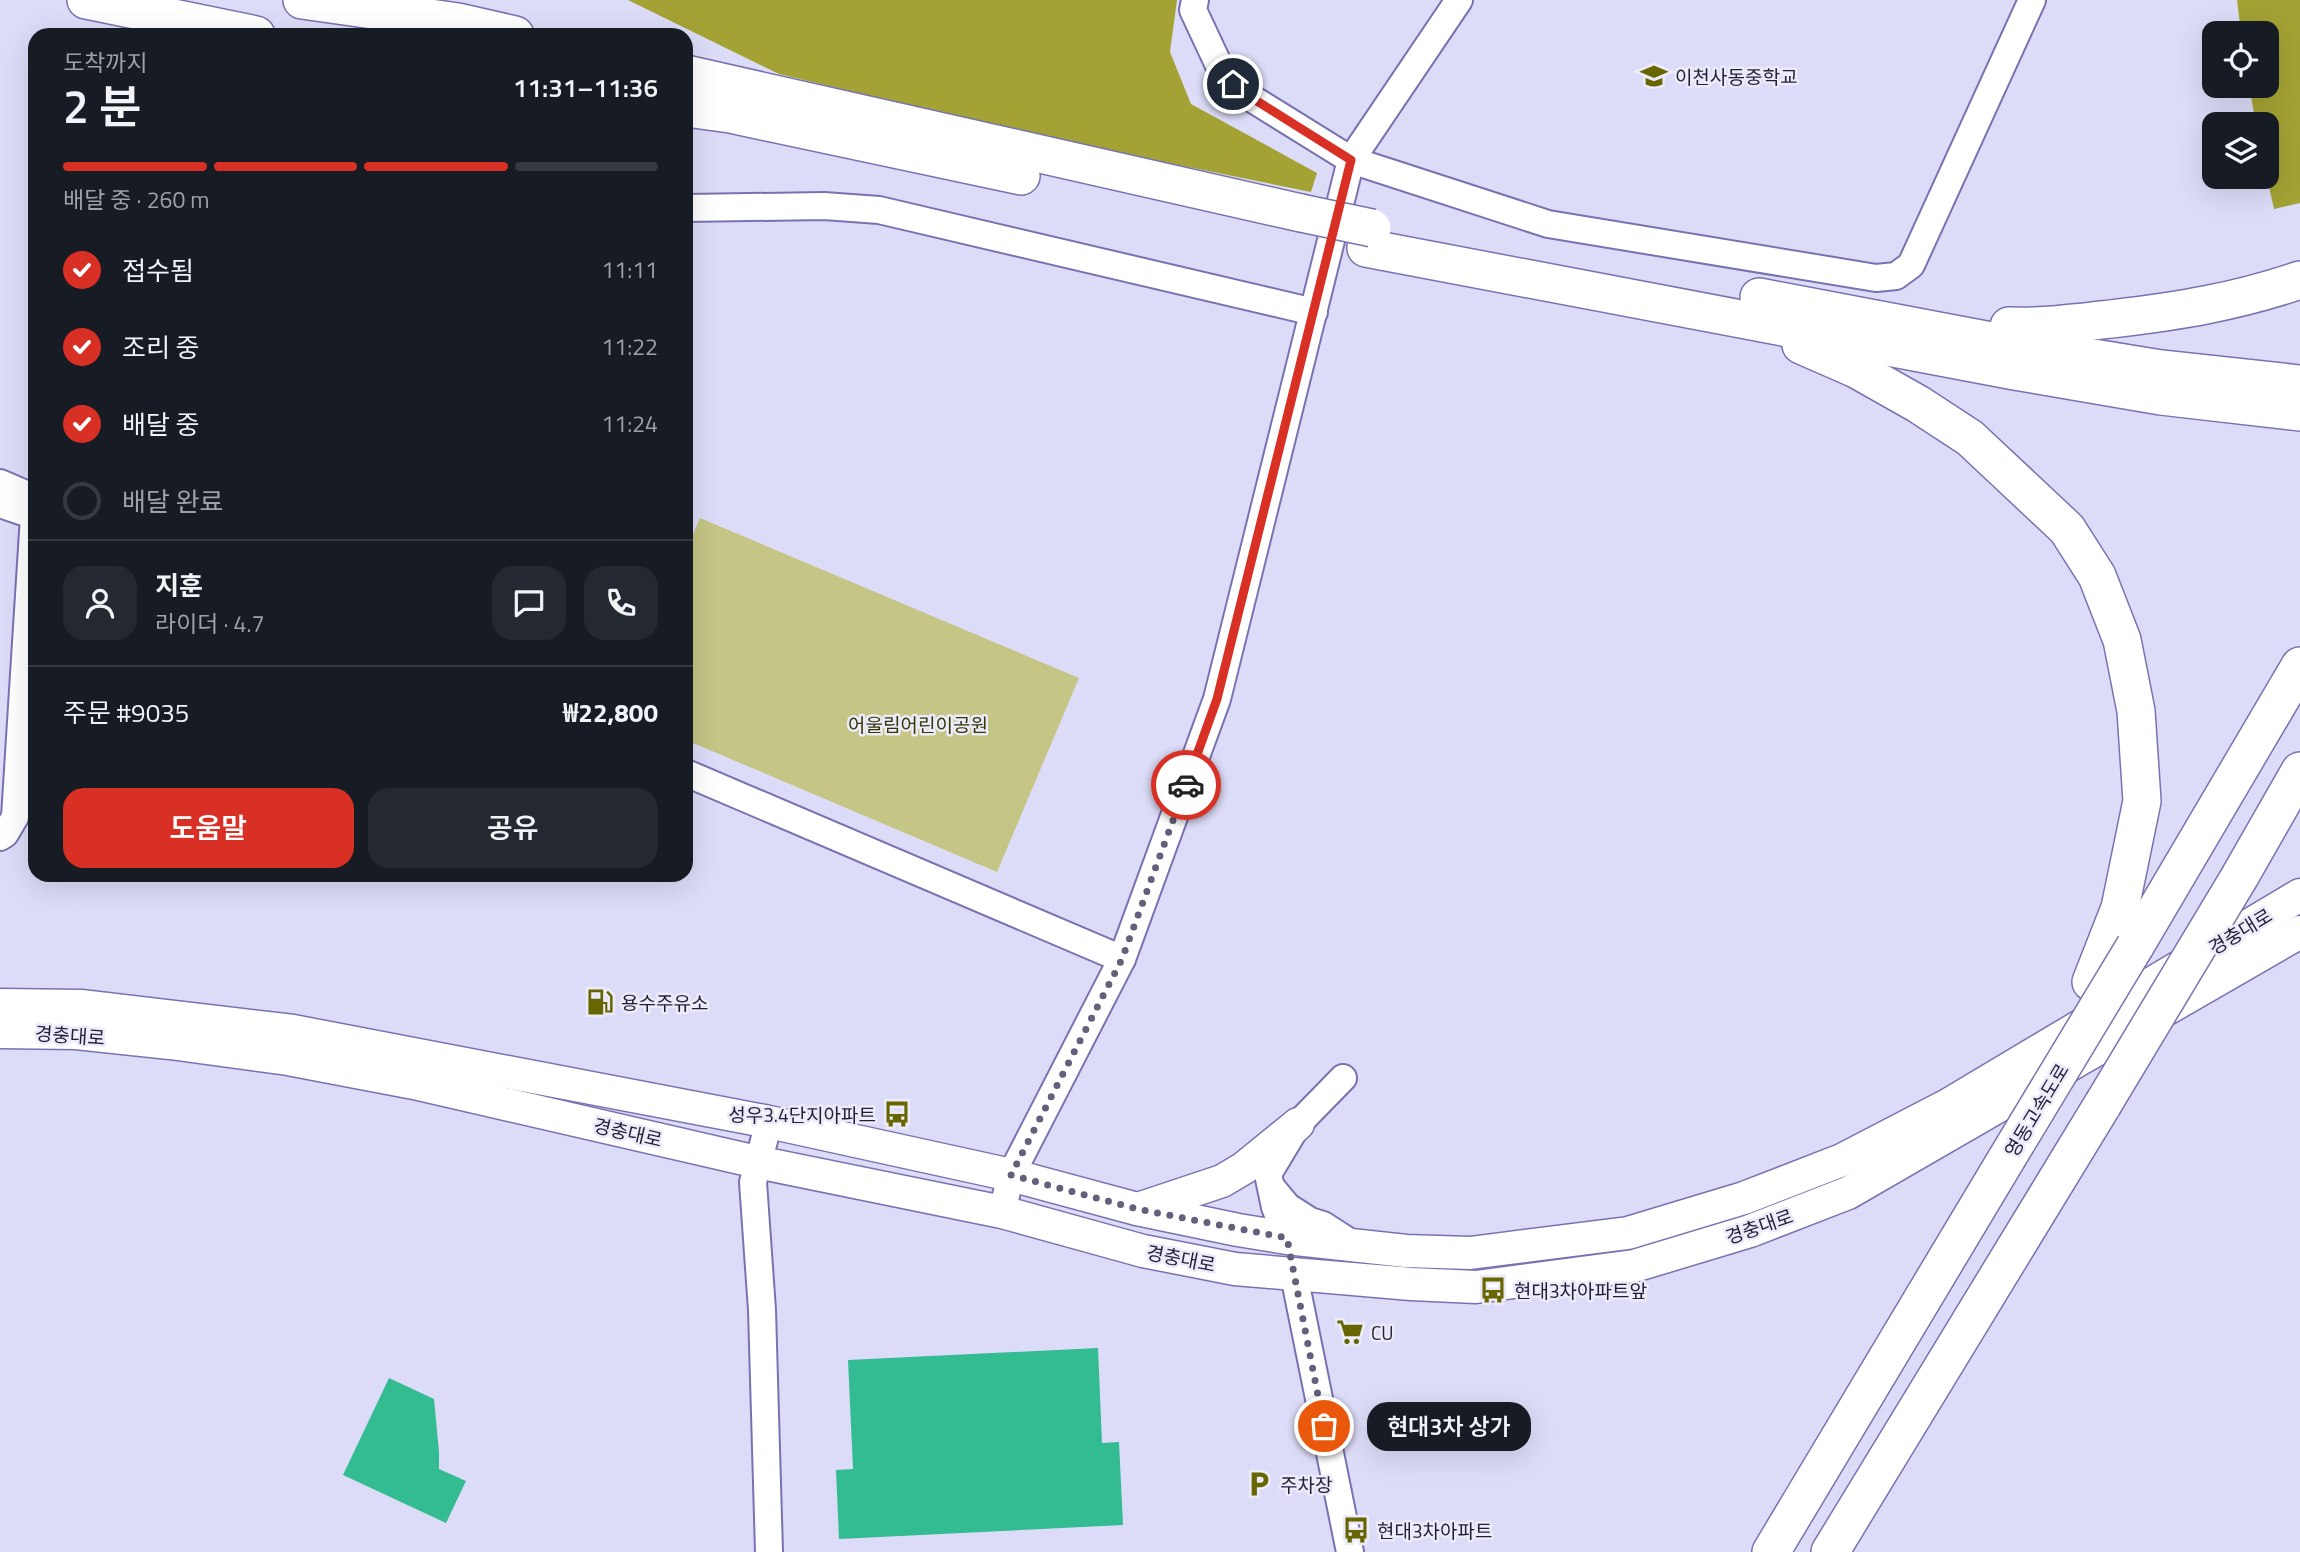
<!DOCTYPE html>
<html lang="ko">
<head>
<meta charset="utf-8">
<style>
  body { margin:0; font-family:"Titillium Web","Noto Sans KR",sans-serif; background:#242831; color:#f1f3f6; height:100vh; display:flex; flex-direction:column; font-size:26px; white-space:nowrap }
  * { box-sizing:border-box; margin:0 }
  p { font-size:23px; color:#9ea1a6 }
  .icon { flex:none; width:38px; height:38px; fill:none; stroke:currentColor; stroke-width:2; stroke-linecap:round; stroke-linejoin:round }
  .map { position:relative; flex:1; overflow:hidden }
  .panel { position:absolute; left:28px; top:28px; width:665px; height:854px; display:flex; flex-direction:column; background:#171b24; border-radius:21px; box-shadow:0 7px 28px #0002 }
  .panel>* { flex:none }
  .controls { position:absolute; left:2202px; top:21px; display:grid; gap:14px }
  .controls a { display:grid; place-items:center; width:77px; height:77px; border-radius:14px; background:#171b24; box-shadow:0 7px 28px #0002; font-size:35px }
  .pin { position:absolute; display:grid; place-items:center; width:60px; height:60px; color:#fff; margin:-30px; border:4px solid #fff; border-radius:50%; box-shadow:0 2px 7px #0007 }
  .courier { position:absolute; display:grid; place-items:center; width:70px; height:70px; margin:-35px; border:5px solid #d93025; border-radius:50%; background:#fff; color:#222; box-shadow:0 2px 9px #0007 }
  .bubble { position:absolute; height:49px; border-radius:21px; background:#171b24; box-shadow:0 7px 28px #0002; font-size:23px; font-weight:600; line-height:49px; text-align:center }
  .overview em { font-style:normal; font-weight:600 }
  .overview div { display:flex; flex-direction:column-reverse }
  .overview { display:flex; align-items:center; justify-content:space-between; height:119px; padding:0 35px }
  h1 { font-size:46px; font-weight:600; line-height:52px }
  .bar { display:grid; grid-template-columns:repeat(4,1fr); gap:10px 7px; align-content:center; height:84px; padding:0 35px }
  .bar i { height:9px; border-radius:5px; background:#363941 }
  .bar .current { background:#d93025 }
  .bar p { grid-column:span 4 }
  .line { display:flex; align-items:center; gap:18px; padding:0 35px; border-top:2px solid #363941 }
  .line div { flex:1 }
  .round { display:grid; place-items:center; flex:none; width:74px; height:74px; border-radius:21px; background:#242831 }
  ol { padding:0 35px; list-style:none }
  li { display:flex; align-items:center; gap:21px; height:77px }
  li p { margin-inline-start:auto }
  li .icon { padding:7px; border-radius:50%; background:#d93025; color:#fff; stroke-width:4 }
  li:last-child { color:#9ea1a6 }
  li i { width:38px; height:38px; border:4px solid #363941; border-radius:50% }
  .button { display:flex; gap:14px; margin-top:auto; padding:14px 35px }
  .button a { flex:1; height:80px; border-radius:21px; background:#d93025; color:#fff; font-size:28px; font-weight:600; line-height:80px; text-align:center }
  .button a+a { background:#242831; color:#f1f3f6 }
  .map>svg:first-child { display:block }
</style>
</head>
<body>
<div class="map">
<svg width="2300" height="1552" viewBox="0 0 2300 1552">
  <rect width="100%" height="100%" fill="#dddcf8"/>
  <!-- green -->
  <path fill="#c5c585" d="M 700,518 L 1079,678 L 997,872 L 686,740 L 686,551 Z"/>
  <!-- forest -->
  <g fill="#a4a234">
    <path d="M 628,0 L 1177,0 L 1170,52 L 1191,104 L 1317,173 L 1311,192 L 1045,138 L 779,74 Z"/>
    <path d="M 2237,0 L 2300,0 L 2300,203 L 2274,209 L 2266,173 L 2266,124 L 2256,124 L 2249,86 L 2266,86 L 2266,33 L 2241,33 Z"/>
  </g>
  <!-- building -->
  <g fill="#33bb92">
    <path d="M 1098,1348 L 1102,1443 L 1119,1442 L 1123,1525 L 839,1539 L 836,1470 L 853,1469 L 848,1360 Z"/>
    <path d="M 389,1378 L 434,1399 L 439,1452 L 439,1469 L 466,1481 L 446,1523 L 343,1475 Z"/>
  </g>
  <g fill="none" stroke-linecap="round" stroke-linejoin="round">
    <!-- minor casing -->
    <g stroke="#7972b1" stroke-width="30">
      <g id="minor">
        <path d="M 1195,0 L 1193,10 L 1223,74 L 1243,93 L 1351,160 L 1548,224 L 1876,278 L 1896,276 L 1911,265 L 2032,0"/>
        <path d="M 686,208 L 824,206 L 879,210 L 1314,312"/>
        <path d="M 0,483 L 35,498"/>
        <path d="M 0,504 L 35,516"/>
        <path d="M 686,773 L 1122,959"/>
        <path d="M 0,837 L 5,834 L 15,817 L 34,516"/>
        <path d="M 769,1122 L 753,1182 L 762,1310 L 769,1552"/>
        <path d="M 1273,1189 L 1288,1207 L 1310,1221 L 1323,1225 L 1354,1245"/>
        <path d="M 1002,1212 L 1011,1175 L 1122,959 L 1217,699 L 1351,160 L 1459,0"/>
        <path d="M 1287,1238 L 1275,1207 L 1268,1174 L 1298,1124 L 1343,1078"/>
        <path d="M 1294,1275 L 1350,1552"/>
      </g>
    </g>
    <!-- major casing -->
    <g stroke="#7972b1" stroke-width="35">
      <g id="major">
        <path d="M 0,1005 L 81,1006 L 293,1031 L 769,1122 L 1011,1175 L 1137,1209 L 1238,1230 L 1287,1238 L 1406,1251 L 1470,1253 L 1628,1233 L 1744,1198 L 1842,1160 L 1948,1105 L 2300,895"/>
        <path d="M 0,1032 L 76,1033 L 170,1043 L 288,1059 L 414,1083 L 757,1162 L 1002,1212 L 1143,1251 L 1235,1269 L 1411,1284 L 1476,1287 L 1634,1266 L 1750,1231 L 1848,1193 L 2300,932"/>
        <path d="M 1138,1209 L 1222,1181 L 1244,1168 L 1298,1124"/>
      </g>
    </g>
    <!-- highway casing -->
    <g stroke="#7972b1" stroke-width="40">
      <g id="highway">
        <path d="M 86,0 L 256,35"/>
        <path d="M 302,0 L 458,22 L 515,35"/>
        <path d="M 686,74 L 1301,213"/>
        <path d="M 686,108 L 730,114 L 1021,176"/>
        <path d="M 1366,248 L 2015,371 L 2161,396 L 2300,412"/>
        <path d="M 1759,297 L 1996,342 L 2161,369 L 2300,384"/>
        <path d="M 2009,326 C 2044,327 2076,323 2111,319 C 2179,311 2235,302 2300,280"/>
        <path d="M 1801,345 L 1856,369 L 1918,404 L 1970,438 L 2067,529 L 2097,576 L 2122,640 L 2136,711 L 2142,801 L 2120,908 L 2091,982"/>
        <path d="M 2240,876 L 2300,771"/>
        <path d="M 2135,946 L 2300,666"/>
        <path d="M 1771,1552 L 2007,1158"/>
        <path d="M 1830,1552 L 2103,1104"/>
      </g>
    </g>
    <!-- minor -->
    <use href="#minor" stroke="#fff" stroke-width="26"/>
    <!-- major -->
    <use href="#major" stroke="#fff" stroke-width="32"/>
    <!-- highway -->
    <use href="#highway" stroke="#fff" stroke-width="37"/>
    <!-- highway-bridge casing -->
    <g stroke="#7972b1" stroke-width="40" stroke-linecap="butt">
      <g id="highway-bridge">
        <path d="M 1301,213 L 1372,228"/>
        <path d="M 2103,1104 L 2240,876"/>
        <path d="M 2007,1158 L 2135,946"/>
      </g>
    </g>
    <!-- highway-bridge -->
    <use href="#highway-bridge" stroke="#fff" stroke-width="37"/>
  </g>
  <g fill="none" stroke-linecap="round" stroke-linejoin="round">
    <!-- done -->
    <path stroke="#63607b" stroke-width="7" stroke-dasharray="0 12.6" d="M 1186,785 L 1122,959 L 1011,1175 L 1137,1209 L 1287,1238 L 1324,1426"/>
    <!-- route -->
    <path stroke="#d93025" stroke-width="9" d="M 1186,785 L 1217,699 L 1351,160 L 1244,93 L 1233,84"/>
  </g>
  <!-- icons -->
  <defs>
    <g id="school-bare" transform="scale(2.1)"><path d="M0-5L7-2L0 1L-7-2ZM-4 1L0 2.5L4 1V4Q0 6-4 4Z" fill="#686600" stroke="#ebebf9" stroke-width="2.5" paint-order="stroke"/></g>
    <g id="fuel-bare" transform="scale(2.1)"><path d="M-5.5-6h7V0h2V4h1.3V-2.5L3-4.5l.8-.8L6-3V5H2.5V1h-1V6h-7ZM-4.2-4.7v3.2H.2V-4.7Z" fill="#686600" stroke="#ebebf9" stroke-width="2.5" paint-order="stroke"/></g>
    <g id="bus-bare" transform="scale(2.1)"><path d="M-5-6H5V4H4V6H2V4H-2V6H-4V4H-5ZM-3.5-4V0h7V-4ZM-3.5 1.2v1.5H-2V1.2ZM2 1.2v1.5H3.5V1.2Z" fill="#686600" stroke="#ebebf9" stroke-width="2.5" paint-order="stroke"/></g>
    <g id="supermarket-bare" transform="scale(2.1)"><path d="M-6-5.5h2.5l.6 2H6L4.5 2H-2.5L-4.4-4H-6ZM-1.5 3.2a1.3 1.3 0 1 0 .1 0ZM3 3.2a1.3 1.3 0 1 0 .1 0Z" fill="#686600" stroke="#ebebf9" stroke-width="2.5" paint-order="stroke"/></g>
    <g id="parking-bare" transform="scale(2.1)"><path d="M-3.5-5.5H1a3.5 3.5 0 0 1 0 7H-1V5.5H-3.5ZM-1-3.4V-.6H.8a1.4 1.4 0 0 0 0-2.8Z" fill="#686600" stroke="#ebebf9" stroke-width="2.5" paint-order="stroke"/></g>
  </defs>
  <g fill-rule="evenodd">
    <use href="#school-bare" x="1654" y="76"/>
    <use href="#fuel-bare" x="600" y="1002"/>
    <use href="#bus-bare" x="897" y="1114"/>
    <use href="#bus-bare" x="1493" y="1290"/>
    <use href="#supermarket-bare" x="1350" y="1332"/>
    <use href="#parking-bare" x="1259" y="1484"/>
    <use href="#bus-bare" x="1356" y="1530"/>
  </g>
  <g text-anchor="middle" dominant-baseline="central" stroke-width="5" stroke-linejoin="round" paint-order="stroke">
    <!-- poi labels -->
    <g font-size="19" fill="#221e38" stroke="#ebebf9" text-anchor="start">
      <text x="1675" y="76">이천사동중학교</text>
      <text x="621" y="1002">용수주유소</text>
      <text x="876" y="1114" text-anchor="end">성우3.4단지아파트</text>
      <text x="1514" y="1290">현대3차아파트앞</text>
      <text x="1371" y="1332">CU</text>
      <text x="1280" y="1484">주차장</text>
      <text x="1377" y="1530">현대3차아파트</text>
    </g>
    <!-- park labels -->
    <g font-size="19" fill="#363506" stroke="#ebebf9">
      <text x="918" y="724">어울림어린이공원</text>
    </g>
    <!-- street labels -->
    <g font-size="19" fill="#221e38" stroke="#ebebf9">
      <text transform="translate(2240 931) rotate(-31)">경충대로</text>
      <text transform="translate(70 1035) rotate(4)">경충대로</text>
      <text transform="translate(2036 1110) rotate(-59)">영동고속도로</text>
      <text transform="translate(628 1132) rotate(13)">경충대로</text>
      <text transform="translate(1759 1226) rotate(-19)">경충대로</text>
      <text transform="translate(1181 1258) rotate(11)">경충대로</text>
    </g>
  </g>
</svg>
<div class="controls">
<a><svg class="icon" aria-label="locate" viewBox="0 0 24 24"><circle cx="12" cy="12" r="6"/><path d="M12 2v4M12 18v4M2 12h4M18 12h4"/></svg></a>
<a><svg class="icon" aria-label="layers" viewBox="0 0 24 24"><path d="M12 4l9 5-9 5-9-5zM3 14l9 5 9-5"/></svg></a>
</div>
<div class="pin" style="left:1324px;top:1426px;background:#ea580c"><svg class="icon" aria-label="bag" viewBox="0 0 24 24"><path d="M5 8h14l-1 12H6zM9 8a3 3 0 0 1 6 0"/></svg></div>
<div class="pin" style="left:1233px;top:84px;background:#1f2937"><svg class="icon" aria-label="home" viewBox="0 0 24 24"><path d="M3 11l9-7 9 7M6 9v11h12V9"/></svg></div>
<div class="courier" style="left:1186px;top:785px"><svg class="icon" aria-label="car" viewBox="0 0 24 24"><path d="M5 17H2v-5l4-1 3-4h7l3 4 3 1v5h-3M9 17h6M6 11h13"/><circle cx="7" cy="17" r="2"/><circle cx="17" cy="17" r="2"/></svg></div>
<div class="bubble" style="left:1367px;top:1402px;width:164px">현대3차 상가</div>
<section class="panel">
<div class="overview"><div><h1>2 분</h1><p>도착까지</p></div><em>11:31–11:36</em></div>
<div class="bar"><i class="current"></i><i class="current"></i><i class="current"></i><i></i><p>배달 중 · 260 m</p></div>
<ol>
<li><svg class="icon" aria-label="check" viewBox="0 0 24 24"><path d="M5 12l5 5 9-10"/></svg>접수됨<p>11:11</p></li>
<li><svg class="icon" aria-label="check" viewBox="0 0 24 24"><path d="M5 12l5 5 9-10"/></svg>조리 중<p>11:22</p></li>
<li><svg class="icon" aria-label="check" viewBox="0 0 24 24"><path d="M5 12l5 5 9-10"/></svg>배달 중<p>11:24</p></li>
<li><i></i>배달 완료</li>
</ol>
<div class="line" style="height:126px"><a class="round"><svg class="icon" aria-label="person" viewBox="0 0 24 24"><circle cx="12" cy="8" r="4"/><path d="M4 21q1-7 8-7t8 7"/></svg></a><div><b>지훈</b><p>라이더 · 4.7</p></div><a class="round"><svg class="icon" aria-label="chat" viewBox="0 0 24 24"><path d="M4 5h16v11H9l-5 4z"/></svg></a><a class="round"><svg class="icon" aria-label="phone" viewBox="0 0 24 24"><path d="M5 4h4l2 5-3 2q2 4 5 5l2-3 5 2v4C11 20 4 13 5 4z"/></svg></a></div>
<div class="line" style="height:91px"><div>주문 #9035</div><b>₩22,800</b></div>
<div class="button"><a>도움말</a><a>공유</a></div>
</section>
</div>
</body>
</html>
